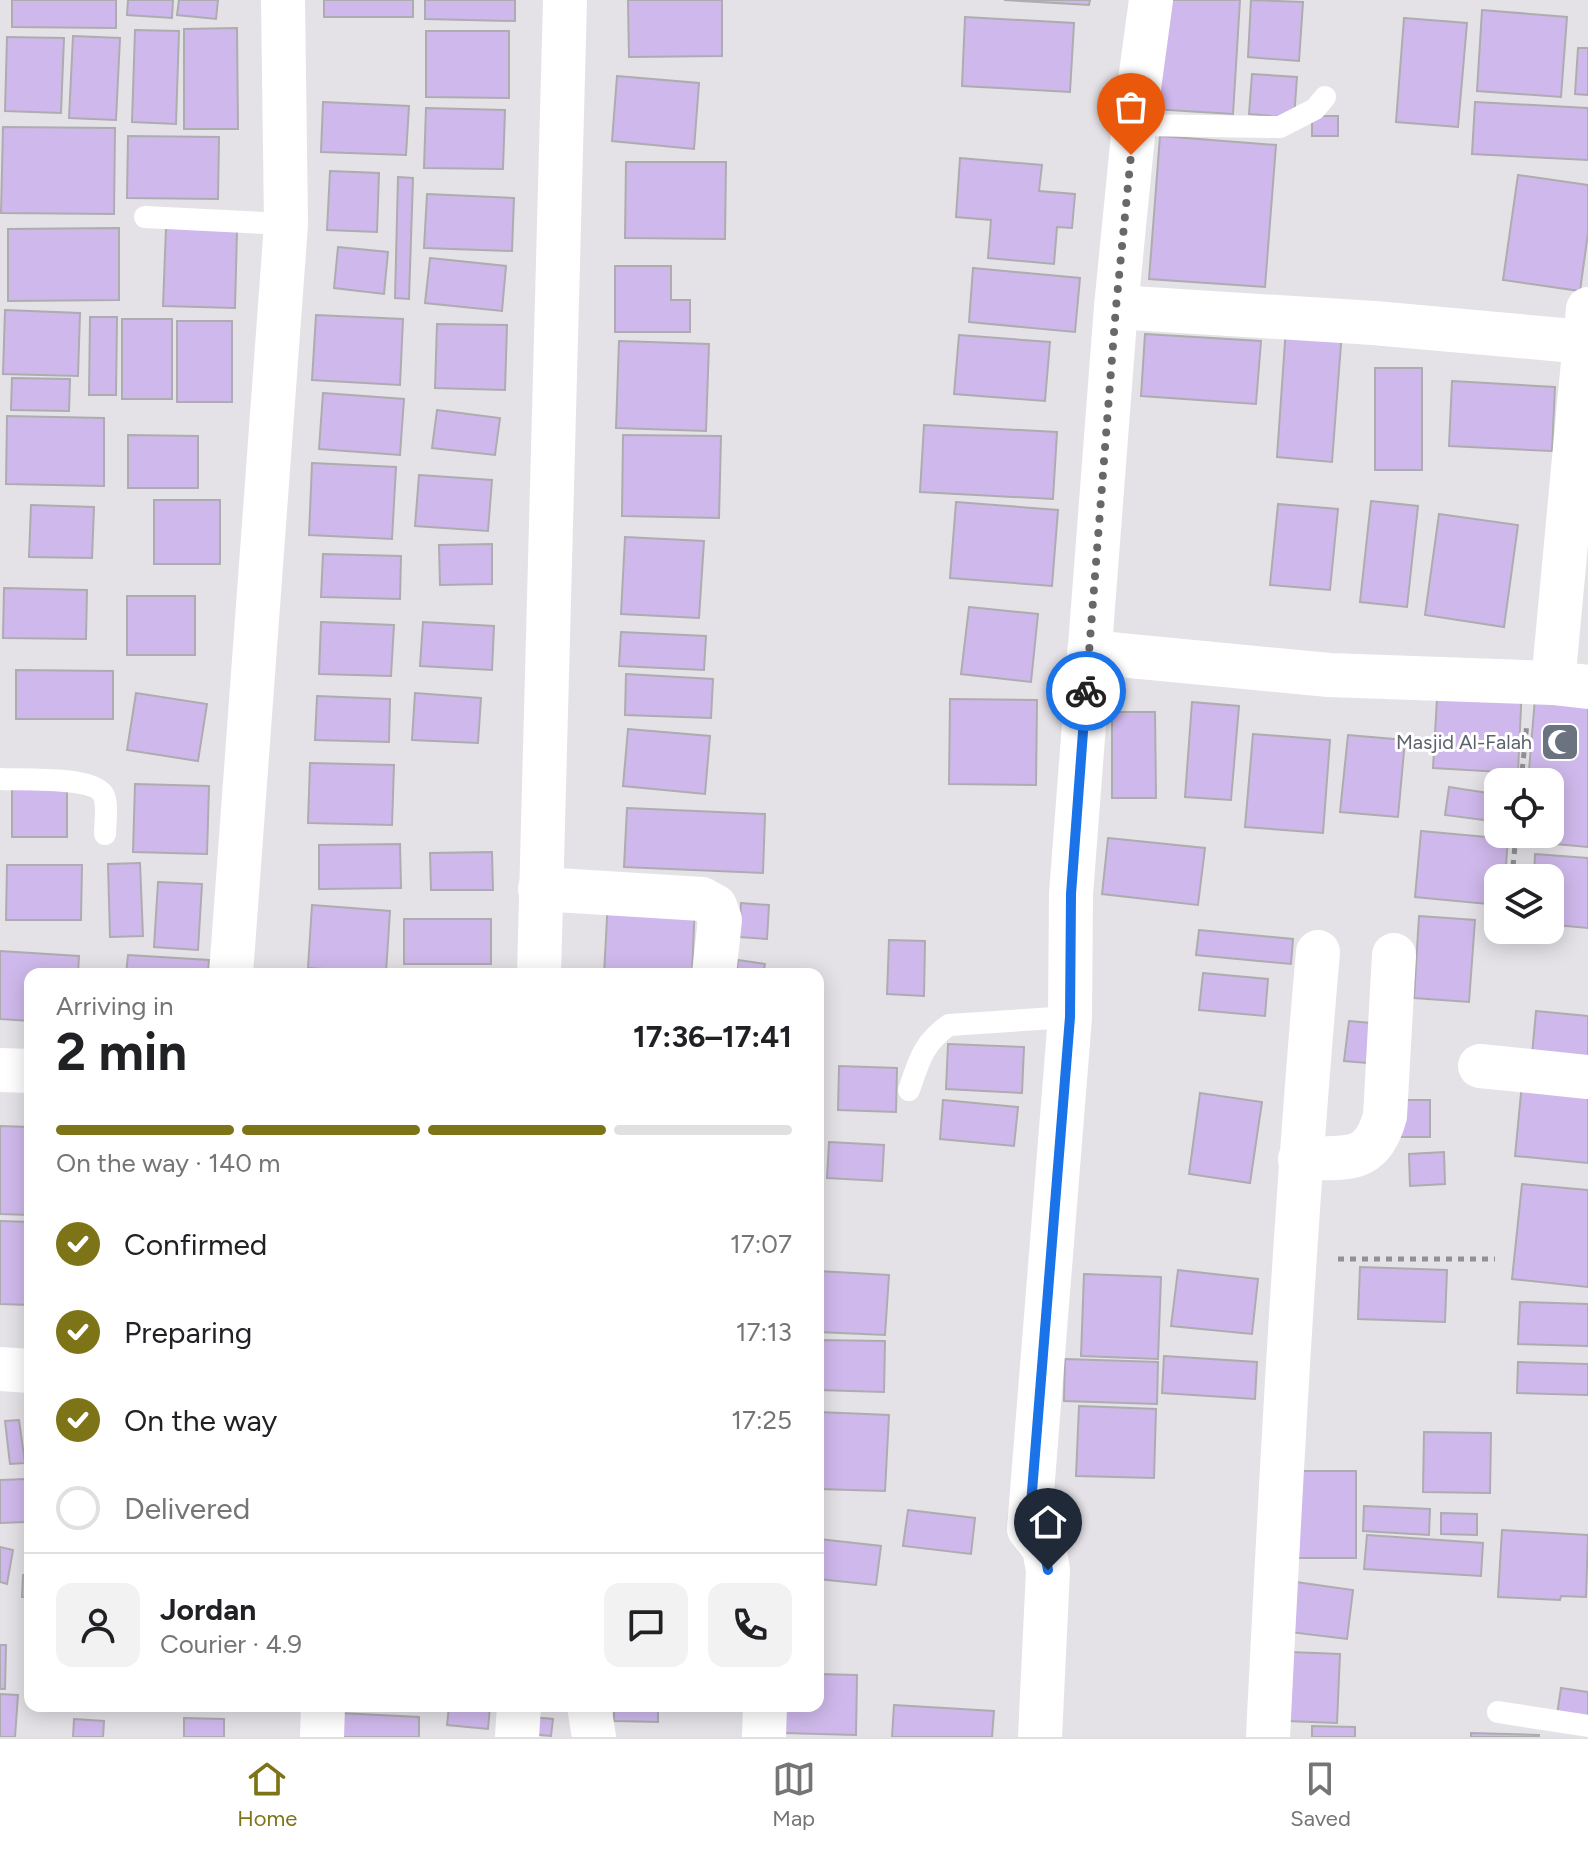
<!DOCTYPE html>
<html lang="en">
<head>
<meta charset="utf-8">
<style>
  body { margin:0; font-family:Figtree,sans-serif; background:#f2f2f2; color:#202124; height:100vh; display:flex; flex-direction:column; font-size:30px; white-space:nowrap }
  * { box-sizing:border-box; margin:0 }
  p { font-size:26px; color:#757577 }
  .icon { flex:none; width:44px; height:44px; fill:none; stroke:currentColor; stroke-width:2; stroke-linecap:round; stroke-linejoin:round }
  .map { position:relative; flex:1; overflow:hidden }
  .drawer { position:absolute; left:24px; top:968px; width:800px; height:744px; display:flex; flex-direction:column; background:#fff; border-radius:16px; box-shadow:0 4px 20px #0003 }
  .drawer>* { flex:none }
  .controls { position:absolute; left:1484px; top:768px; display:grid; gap:16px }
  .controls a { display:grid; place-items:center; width:80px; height:80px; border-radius:16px; background:#fff; box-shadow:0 4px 20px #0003; font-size:40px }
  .pin { position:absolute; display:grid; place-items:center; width:68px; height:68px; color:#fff; margin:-82px -34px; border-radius:50% 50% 50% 0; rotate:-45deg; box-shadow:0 0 8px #0007 }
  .pin .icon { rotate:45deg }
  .courier { position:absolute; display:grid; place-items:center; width:80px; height:80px; margin:-40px; border:6px solid #1a73e8; border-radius:50%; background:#fff; color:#222; box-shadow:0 2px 10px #0007 }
  .overview em { font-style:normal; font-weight:700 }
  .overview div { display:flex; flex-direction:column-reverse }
  .overview { display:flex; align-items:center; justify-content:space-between; height:136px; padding:0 32px }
  h1 { font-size:52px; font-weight:700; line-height:60px }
  .bar { display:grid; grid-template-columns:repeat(4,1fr); gap:12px 8px; align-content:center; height:96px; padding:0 32px }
  .bar i { height:10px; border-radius:6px; background:#e0e0e0 }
  .bar .selected { background:#7d7418 }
  .bar p { grid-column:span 4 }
  .line { display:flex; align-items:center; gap:20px; padding:0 32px; border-top:2px solid #e0e0e0 }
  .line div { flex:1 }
  .round { display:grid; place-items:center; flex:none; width:84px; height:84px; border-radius:16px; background:#f2f2f2 }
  ol { padding:0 32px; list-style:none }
  li { display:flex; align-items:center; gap:24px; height:88px }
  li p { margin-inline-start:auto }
  li .icon { padding:8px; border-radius:50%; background:#7d7418; color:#fff; stroke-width:4 }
  li:last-child { color:#757577 }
  li i { width:44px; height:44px; border:4px solid #e0e0e0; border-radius:50% }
  .tab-bar { display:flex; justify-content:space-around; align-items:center; height:112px; border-top:2px solid #e0e0e0; background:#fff; font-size:22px; color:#757577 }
  .tab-bar a { display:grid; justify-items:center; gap:4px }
  .tab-bar .selected { color:#7d7418 }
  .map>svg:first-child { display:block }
</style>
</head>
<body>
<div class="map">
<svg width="1588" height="1737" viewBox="0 0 1588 1737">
  <rect width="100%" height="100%" fill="#e4e2e6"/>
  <!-- building -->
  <g fill="#cfb9ec" stroke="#adacaf" stroke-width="2">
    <path d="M 12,0 L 116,0 L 116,28 L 12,27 Z"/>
    <path d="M 128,0 L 173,0 L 172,18 L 127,15 Z"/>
    <path d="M 179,0 L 218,0 L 216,19 L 177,15 Z"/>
    <rect x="324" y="0" width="89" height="17"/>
    <path d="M 425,0 L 515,0 L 515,21 L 425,19 Z"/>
    <path d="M 628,0 L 722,0 L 722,56 L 629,57 Z"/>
    <path d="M 1004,0 L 1090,0 L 1089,5 Z"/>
    <path d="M 1160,0 L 1240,0 L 1233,114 L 1153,109 Z"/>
    <path d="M 1251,0 L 1303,2 L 1299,61 L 1248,57 Z"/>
    <path d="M 1482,10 L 1567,17 L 1561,97 L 1477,91 Z"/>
    <path d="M 965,17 L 1074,23 L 1070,92 L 962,86 Z"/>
    <path d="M 1404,18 L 1467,23 L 1458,127 L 1396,122 Z"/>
    <path d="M 237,28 L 238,129 L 184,129 L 184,29 Z"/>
    <path d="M 135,30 L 179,31 L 176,124 L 132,122 Z"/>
    <path d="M 426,31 L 509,31 L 509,98 L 426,97 Z"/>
    <path d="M 73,36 L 120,38 L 116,120 L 69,118 Z"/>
    <path d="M 7,37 L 64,38 L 61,113 L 5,111 Z"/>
    <path d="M 1578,48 L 1588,48 L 1588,95 L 1575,94 Z"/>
    <path d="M 1252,74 L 1297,77 L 1294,118 L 1249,114 Z"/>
    <path d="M 617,76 L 699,83 L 694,149 L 612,141 Z"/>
    <path d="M 323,102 L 409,106 L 406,155 L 321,152 Z"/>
    <path d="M 1475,102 L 1588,108 L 1588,160 L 1472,154 Z"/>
    <path d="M 426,108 L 505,110 L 503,169 L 424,168 Z"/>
    <rect x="1312" y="116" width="26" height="20"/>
    <path d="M 3,127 L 115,128 L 114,214 L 1,213 Z"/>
    <path d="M 128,136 L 219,137 L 218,199 L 127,198 Z"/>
    <path d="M 1160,136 L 1276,145 L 1265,287 L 1149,279 Z"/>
    <path d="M 960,158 L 1042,165 L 1039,191 L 1075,194 L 1072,228 L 1057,227 L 1054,264 L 988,258 L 991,220 L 956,217 Z"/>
    <path d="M 626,162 L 726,162 L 725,239 L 625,238 Z"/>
    <path d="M 330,171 L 379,173 L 377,232 L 327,230 Z"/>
    <path d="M 1518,175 L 1588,185 L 1588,233 L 1580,291 L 1503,280 Z"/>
    <path d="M 398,177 L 413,178 L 409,299 L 395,298 Z"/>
    <path d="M 427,194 L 514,198 L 512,251 L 424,248 Z"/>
    <path d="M 119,228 L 119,300 L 8,301 L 8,229 Z"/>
    <path d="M 166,228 L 237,230 L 235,308 L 163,306 Z"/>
    <path d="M 338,247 L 388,252 L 384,294 L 334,288 Z"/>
    <path d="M 430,258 L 506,266 L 502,311 L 425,303 Z"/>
    <path d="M 615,266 L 671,266 L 671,300 L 690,300 L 690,332 L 615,332 Z"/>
    <path d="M 973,268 L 1080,278 L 1075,332 L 969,322 Z"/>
    <path d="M 5,310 L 80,313 L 78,376 L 3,374 Z"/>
    <path d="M 316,315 L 403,319 L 400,385 L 312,380 Z"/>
    <path d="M 90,317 L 117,317 L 116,395 L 89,395 Z"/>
    <rect x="122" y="319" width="50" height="80"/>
    <rect x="177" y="321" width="55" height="81"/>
    <path d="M 437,324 L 507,325 L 505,390 L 435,388 Z"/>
    <path d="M 1286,327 L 1342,331 L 1332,462 L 1277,457 Z"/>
    <path d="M 1145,334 L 1261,341 L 1256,404 L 1141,396 Z"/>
    <path d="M 959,335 L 1050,342 L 1045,401 L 954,394 Z"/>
    <path d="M 619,341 L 709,344 L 706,431 L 616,428 Z"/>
    <rect x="1375" y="368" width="47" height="102"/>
    <path d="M 12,378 L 70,379 L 69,411 L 11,410 Z"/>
    <path d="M 1452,381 L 1555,387 L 1552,451 L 1449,446 Z"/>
    <path d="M 323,393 L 404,399 L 400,455 L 319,449 Z"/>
    <path d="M 437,410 L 500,418 L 495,455 L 432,448 Z"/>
    <path d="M 7,416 L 104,418 L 104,486 L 6,484 Z"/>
    <path d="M 924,425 L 1057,432 L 1053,499 L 920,492 Z"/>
    <path d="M 128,435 L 198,436 L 198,488 L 128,488 Z"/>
    <path d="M 623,435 L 721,436 L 719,518 L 622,516 Z"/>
    <path d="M 312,463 L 396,467 L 392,539 L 309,535 Z"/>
    <path d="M 419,475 L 492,480 L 488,531 L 415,526 Z"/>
    <rect x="154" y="500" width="66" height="64"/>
    <path d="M 1371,501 L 1418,506 L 1407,607 L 1360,602 Z"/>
    <path d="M 956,502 L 1058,510 L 1052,586 L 950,578 Z"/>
    <path d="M 1278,504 L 1338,509 L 1330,590 L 1270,585 Z"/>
    <path d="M 31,505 L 94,507 L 92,558 L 29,557 Z"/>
    <path d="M 1439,514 L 1518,525 L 1504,627 L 1425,615 Z"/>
    <path d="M 625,537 L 704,541 L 699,618 L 621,614 Z"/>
    <path d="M 492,544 L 492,584 L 440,585 L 439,545 Z"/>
    <path d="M 323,554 L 401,556 L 400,599 L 321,597 Z"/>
    <path d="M 4,588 L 87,590 L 86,639 L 3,638 Z"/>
    <rect x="127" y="596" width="68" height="59"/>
    <path d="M 969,607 L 1038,614 L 1031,682 L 961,674 Z"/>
    <path d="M 321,622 L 394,625 L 391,676 L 319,674 Z"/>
    <path d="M 423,622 L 494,626 L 492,670 L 420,666 Z"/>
    <path d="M 621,632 L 706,636 L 704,670 L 619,666 Z"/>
    <path d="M 16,670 L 113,671 L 113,719 L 16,719 Z"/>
    <path d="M 626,674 L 713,679 L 711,718 L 625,715 Z"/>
    <path d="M 1438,681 L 1522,685 L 1518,773 L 1433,768 Z"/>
    <path d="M 136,693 L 207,704 L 198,761 L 127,750 Z"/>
    <path d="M 415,693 L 481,698 L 478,743 L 412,740 Z"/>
    <path d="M 317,696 L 390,699 L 389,742 L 315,740 Z"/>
    <path d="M 1535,698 L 1588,702 L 1588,847 L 1522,841 L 1523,834 L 1550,834 L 1550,782 L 1528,782 Z"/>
    <path d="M 950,699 L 1037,700 L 1036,785 L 949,784 Z"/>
    <path d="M 1192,702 L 1239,706 L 1231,800 L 1185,797 Z"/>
    <path d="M 1112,712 L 1155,712 L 1156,798 L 1112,798 Z"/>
    <path d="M 628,729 L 710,736 L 705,794 L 623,786 Z"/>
    <path d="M 1253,734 L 1330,740 L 1323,833 L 1245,827 Z"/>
    <path d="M 1348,735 L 1405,740 L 1398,817 L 1340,812 Z"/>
    <path d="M 310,763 L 394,765 L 392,825 L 308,823 Z"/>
    <path d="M 135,784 L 209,786 L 207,854 L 133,852 Z"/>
    <path d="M 1449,787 L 1495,794 L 1491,821 L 1445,815 Z"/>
    <rect x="12" y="789" width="55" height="48"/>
    <path d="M 627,808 L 765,814 L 763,873 L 624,867 Z"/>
    <path d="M 1421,831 L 1508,839 L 1505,878 L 1498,878 L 1498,905 L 1415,897 Z"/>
    <path d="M 1108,838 L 1205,848 L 1198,905 L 1102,894 Z"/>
    <path d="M 400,844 L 401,888 L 319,889 L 319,845 Z"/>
    <path d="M 492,852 L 493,890 L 431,890 L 430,853 Z"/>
    <path d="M 1535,854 L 1588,858 L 1588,928 L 1556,925 L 1560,878 L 1534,876 Z"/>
    <path d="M 140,863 L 143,936 L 110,937 L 108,864 Z"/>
    <path d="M 7,865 L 82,865 L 81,920 L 6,920 Z"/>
    <path d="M 158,882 L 202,884 L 198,950 L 154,947 Z"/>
    <path d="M 608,899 L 695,903 L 692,974 L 604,974 Z"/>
    <path d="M 741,903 L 769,905 L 767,939 L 739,937 Z"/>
    <path d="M 312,905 L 390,911 L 386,973 L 308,968 Z"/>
    <path d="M 1419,916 L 1475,920 L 1469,1002 L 1414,998 Z"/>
    <rect x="404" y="919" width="87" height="45"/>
    <path d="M 1199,930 L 1293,939 L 1291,964 L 1196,955 Z"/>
    <path d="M 889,940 L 925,941 L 924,996 L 887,994 Z"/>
    <path d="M 0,951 L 79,956 L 78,974 L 30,974 L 30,1021 L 0,1019 Z"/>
    <path d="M 128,955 L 209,960 L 208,974 L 126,974 Z"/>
    <path d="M 738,960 L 765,964 L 763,974 L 736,974 Z"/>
    <path d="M 1203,973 L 1268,979 L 1265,1016 L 1199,1010 Z"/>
    <path d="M 1536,1011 L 1588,1016 L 1588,1061 L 1532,1055 Z"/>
    <path d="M 1349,1021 L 1383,1024 L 1379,1064 L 1344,1061 Z"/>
    <path d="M 948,1044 L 1024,1047 L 1022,1093 L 946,1089 Z"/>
    <path d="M 839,1066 L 897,1068 L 896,1112 L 838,1110 Z"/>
    <path d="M 1522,1083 L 1588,1089 L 1588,1163 L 1515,1156 Z"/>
    <path d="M 1200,1093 L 1262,1102 L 1250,1183 L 1189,1174 Z"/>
    <path d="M 943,1100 L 1018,1107 L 1014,1146 L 940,1139 Z"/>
    <rect x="1399" y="1100" width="31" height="37"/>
    <path d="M 0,1126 L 30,1127 L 30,1215 L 0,1214 Z"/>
    <path d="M 829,1142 L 884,1145 L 882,1181 L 827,1178 Z"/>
    <path d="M 1444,1152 L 1445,1184 L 1410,1186 L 1409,1154 Z"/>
    <path d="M 1522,1184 L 1588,1190 L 1588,1287 L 1512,1279 Z"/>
    <path d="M 0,1221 L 30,1222 L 30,1305 L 0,1304 Z"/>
    <path d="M 1360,1267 L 1447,1270 L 1445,1322 L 1358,1319 Z"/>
    <path d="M 1178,1270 L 1258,1279 L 1252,1334 L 1171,1326 Z"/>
    <path d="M 818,1271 L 889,1275 L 885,1335 L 818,1332 Z"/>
    <path d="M 1084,1274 L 1161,1277 L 1158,1359 L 1081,1356 Z"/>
    <path d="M 1520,1302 L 1588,1304 L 1588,1346 L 1518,1344 Z"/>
    <path d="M 818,1340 L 885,1341 L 884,1392 L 818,1390 Z"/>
    <path d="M 1164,1356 L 1257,1362 L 1255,1399 L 1162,1393 Z"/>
    <path d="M 1065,1359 L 1158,1362 L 1157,1404 L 1064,1401 Z"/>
    <path d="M 1518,1362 L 1588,1364 L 1588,1395 L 1517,1393 Z"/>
    <path d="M 1079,1406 L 1156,1409 L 1154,1478 L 1076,1476 Z"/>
    <path d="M 818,1412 L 889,1415 L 885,1491 L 818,1489 Z"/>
    <path d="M 19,1420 L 25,1463 L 10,1464 L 5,1421 Z"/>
    <path d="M 1424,1432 L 1491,1433 L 1490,1493 L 1423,1492 Z"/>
    <rect x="1295" y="1471" width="61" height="87"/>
    <path d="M 25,1479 L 26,1522 L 0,1523 L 0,1480 Z"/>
    <path d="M 1364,1506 L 1430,1509 L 1429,1535 L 1363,1531 Z"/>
    <path d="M 908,1510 L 975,1518 L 971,1554 L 903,1546 Z"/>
    <path d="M 1441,1513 L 1477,1514 L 1477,1535 L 1441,1534 Z"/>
    <path d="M 1502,1530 L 1588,1535 L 1586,1597 L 1561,1596 L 1560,1600 L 1498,1597 Z"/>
    <path d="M 1367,1535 L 1483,1543 L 1481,1576 L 1364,1569 Z"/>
    <path d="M 819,1539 L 881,1546 L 876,1585 L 818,1579 Z"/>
    <path d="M 0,1547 L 13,1550 L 7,1584 L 0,1582 Z"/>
    <path d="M 23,1575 L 30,1576 L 30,1597 L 22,1597 Z"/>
    <path d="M 1296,1582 L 1353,1590 L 1347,1639 L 1289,1632 Z"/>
    <path d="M 0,1645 L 6,1645 L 5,1689 L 0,1689 Z"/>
    <path d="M 1289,1652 L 1340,1654 L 1337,1723 L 1286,1721 Z"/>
    <path d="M 818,1674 L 857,1675 L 856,1735 L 784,1733 L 785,1706 L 818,1706 Z"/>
    <path d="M 1561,1688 L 1588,1692 L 1588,1720 L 1557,1715 Z"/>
    <path d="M 0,1694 L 18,1695 L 15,1737 L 0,1737 Z"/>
    <path d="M 894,1705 L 994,1711 L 992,1737 L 892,1737 Z"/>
    <path d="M 449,1706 L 490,1706 L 488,1729 L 447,1725 Z"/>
    <path d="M 614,1706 L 658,1706 L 658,1722 L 614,1721 Z"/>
    <path d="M 339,1713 L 419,1717 L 419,1737 L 338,1737 Z"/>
    <path d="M 532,1717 L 553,1719 L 551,1736 L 531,1734 Z"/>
    <path d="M 184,1718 L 224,1719 L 224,1737 L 184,1737 Z"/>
    <path d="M 74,1719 L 104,1721 L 103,1737 L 73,1737 Z"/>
    <path d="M 1312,1726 L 1355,1727 L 1355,1737 L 1312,1737 Z"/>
    <path d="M 1471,1733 L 1539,1735 L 1539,1737 L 1471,1737 Z"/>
  </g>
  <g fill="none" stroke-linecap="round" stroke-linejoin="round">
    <!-- path -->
    <g stroke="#919093" stroke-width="5" stroke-dasharray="6 6" stroke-linecap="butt">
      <path d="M 1521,782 L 1527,723"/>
      <path d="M 1512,878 L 1516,834"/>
      <path d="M 1338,1259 L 1495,1259"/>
    </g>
    <!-- lane -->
    <g stroke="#fff" stroke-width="22">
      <path d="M 1134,125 L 1280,127 L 1315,109 L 1325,97"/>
      <path d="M 145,217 L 286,224"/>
      <path d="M 0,779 C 20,780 96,776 104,796 C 108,806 105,823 105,834"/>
      <path d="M 909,1090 C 919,1061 923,1043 949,1025 L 1070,1017"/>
      <path d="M 1498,1712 L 1588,1726"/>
    </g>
    <!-- street -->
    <g stroke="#fff" stroke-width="44">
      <path d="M 1116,307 L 1374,323 L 1585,342"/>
      <path d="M 1588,309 L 1553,683 L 1588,687"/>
      <path d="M 1089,652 L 1329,675 L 1553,683"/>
      <path d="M 540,889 L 702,899 L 715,906 L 720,920 L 714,974"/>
      <path d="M 231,974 L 286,224 L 283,0"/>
      <path d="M 539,974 L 565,0"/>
      <path d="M 1480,1066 L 1588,1077"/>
      <path d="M 0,1070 L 30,1071"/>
      <path d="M 1300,1159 C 1345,1156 1371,1167 1385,1116 L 1394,955"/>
      <path d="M 0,1369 L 30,1371"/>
      <path d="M 589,1706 L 594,1737"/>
      <path d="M 322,1737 L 323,1706"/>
      <path d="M 517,1737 L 519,1706"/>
      <path d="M 764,1737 L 765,1706"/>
      <path d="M 1040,1737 L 1048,1570 L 1044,1548 L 1029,1529 L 1070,1017 L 1071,894 L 1116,307 L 1134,125 L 1151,0"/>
      <path d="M 1268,1737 C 1281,1475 1295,1213 1318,952"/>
    </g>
  </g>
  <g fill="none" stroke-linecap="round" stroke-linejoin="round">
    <!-- done -->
    <path stroke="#68686a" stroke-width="8" stroke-dasharray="0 14.4" d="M 1086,691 L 1116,307 L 1131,155"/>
    <!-- route -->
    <path stroke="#1a73e8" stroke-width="10" d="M 1048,1570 L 1044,1548 L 1029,1529 L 1070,1017 L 1071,894 L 1086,691"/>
  </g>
  <!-- icons -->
  <defs>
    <g id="mosque-square" transform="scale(2)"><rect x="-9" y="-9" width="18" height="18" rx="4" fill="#6b7280" stroke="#fff"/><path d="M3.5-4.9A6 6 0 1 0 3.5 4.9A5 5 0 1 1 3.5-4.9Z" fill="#fff"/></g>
  </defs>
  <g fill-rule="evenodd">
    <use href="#mosque-square" x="1560" y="742"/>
  </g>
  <g text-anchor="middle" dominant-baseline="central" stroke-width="6" stroke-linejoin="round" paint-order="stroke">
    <!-- worship labels -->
    <g font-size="20" fill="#5b616d" stroke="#fff" text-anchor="end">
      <text x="1532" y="742">Masjid Al-Falah</text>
    </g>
  </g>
</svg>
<div class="controls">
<a><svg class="icon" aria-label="locate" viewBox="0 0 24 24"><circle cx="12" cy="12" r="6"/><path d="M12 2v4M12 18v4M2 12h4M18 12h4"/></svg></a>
<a><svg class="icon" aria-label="layers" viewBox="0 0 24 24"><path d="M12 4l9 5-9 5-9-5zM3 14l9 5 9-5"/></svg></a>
</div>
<div class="pin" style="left:1131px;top:155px;background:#ea580c"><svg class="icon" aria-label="bag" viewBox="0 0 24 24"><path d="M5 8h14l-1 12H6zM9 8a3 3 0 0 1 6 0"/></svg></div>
<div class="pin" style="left:1048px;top:1570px;background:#1f2937"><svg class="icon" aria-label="home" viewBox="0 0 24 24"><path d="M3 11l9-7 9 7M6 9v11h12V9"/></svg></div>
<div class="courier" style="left:1086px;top:691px"><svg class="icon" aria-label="bike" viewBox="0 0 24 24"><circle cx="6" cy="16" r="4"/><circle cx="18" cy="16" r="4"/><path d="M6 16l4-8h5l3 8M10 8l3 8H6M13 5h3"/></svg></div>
<section class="drawer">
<div class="overview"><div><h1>2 min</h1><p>Arriving in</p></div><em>17:36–17:41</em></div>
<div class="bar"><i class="selected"></i><i class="selected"></i><i class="selected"></i><i></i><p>On the way · 140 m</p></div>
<ol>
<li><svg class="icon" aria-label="check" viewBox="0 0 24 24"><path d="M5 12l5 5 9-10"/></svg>Confirmed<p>17:07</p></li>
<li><svg class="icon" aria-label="check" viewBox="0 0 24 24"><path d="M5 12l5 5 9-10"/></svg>Preparing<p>17:13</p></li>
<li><svg class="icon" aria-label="check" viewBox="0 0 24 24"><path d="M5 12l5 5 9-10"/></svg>On the way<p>17:25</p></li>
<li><i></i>Delivered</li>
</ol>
<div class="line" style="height:144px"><a class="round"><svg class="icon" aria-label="person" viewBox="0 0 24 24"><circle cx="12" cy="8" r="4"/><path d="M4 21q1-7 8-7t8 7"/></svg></a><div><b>Jordan</b><p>Courier · 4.9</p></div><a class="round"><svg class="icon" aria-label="chat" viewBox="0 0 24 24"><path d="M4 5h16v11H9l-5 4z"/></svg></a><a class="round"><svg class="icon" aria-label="phone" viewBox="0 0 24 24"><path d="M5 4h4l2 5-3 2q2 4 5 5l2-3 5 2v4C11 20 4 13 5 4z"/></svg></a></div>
</section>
</div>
<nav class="tab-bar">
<a class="selected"><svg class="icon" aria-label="home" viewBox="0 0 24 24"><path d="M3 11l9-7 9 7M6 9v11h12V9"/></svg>Home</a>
<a><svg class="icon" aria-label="map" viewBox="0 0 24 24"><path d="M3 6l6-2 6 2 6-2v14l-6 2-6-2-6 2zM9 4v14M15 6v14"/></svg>Map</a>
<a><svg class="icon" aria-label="saved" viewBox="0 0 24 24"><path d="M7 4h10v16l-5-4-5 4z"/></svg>Saved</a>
</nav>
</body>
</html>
